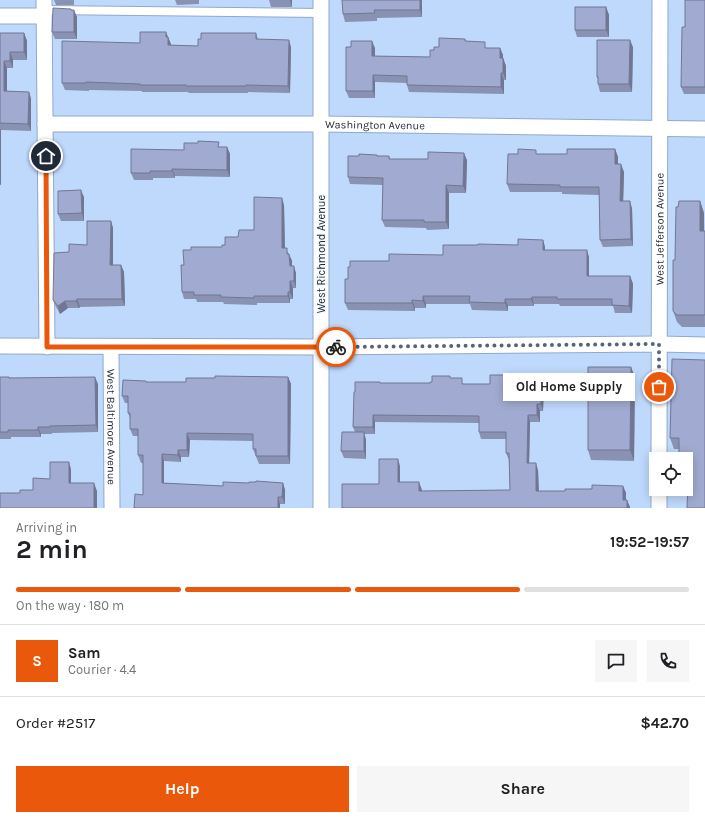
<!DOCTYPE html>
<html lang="en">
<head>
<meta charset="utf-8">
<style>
  body { margin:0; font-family:Karla,sans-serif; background:#f6f6f6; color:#202124; height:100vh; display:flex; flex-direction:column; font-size:15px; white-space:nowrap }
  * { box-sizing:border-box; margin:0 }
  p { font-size:13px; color:#757577 }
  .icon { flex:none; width:22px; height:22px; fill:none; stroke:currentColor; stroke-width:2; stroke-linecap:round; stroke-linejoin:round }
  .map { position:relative; height:508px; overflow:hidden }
  .drawer { display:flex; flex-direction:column; background:#fff; flex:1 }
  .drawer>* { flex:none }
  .controls { position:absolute; left:649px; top:452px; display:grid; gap:8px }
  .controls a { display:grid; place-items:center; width:44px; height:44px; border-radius:0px; background:#fff; box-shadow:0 2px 10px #0003; font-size:20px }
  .pin { position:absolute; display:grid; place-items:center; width:34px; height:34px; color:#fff; margin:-17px; border:2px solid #fff; border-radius:50%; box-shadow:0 1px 4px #0007 }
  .courier { position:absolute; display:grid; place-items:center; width:40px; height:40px; margin:-20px; border:3px solid #ea580c; border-radius:50%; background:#fff; color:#222; box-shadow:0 1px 5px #0007 }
  .bubble { position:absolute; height:28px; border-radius:0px; background:#fff; box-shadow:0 2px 10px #0003; font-size:13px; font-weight:700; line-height:28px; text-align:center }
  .headline em { font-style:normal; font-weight:700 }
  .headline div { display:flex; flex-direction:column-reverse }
  .headline { display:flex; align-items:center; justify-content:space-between; height:68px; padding:0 16px }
  h1 { font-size:26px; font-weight:700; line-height:30px }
  .bar { display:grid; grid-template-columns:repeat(4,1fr); gap:6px 4px; align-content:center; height:48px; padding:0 16px }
  .bar i { height:5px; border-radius:3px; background:#e0e0e0 }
  .bar .on { background:#ea580c }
  .bar p { grid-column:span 4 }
  .line { display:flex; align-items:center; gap:10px; padding:0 16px; border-top:1px solid #e0e0e0 }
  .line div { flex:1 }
  .round { display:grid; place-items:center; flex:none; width:42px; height:42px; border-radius:0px; background:#f6f6f6 }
  .button { display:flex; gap:8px; margin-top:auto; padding:8px 16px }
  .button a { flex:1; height:46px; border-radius:0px; background:#ea580c; color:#fff; font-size:16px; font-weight:700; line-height:46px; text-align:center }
  .button a+a { background:#f6f6f6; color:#202124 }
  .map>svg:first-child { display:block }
</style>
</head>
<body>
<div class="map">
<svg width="705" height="508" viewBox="0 0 705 508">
  <rect width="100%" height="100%" fill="#bfd9fc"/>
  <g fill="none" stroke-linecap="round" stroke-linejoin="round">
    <!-- lane casing -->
    <g stroke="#90a9cb" stroke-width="10">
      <path id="lane" d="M 44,10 L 321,13"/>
    </g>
    <!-- street casing -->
    <g stroke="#90a9cb" stroke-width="17">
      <g id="street">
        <path d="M 44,0 L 47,347"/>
        <path d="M 0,16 L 44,16"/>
        <path id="s1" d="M 45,124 L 321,124 L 705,129"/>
        <path d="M 0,346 L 321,347 L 659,344 L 705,345"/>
        <path id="s2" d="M 111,347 L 112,508"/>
        <path id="s3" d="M 659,459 L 660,0"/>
        <path d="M 321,508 L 321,0"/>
        <path d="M 659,508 L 659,489"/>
      </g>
    </g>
    <!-- lane -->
    <use href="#lane" stroke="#fff" stroke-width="8"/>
    <!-- street -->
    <use href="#street" stroke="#fff" stroke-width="15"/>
  </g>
  <!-- wall -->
  <g fill="#8a92b3">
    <path d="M 54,0 L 74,0 L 74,5 L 56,5 Z"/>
    <path d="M 175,0 L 199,0 L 199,4 L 177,5 Z"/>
    <path d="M 269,0 L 292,0 L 292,7 L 271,7 Z"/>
    <path d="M 422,0 L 422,17 L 377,18 L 377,21 L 345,22 L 343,14 Z"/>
    <path d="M 705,0 L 705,94 L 684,94 L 681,87 L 685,27 Z"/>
    <path d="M 606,7 L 609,15 L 609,37 L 577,37 L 575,30 Z"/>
    <path d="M 71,9 L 77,17 L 77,39 L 55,39 L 52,32 Z"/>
    <path d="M 0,33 L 24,33 L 27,41 L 27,60 L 13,60 L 13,68 L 7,68 L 7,91 L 29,92 L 31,99 L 31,131 L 1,130 L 1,185 L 0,185 Z"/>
    <path d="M 256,33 L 258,39 L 291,47 L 290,93 L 248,92 L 248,93 L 189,93 L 188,92 L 142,92 L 142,91 L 89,90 L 89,91 L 65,90 L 62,83 L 140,43 L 168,37 L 171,45 L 198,46 Z"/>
    <path d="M 465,39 L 466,41 L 487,48 L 500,48 L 503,55 L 503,58 L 506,66 L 506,80 L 504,80 L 504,94 L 409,92 L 407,85 L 407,83 L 375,82 L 375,98 L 349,98 L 346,91 L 375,48 L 375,56 L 430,57 L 434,50 L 439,47 Z"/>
    <path d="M 633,47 L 632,92 L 600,92 L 598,84 L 598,79 L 597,77 Z"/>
    <path d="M 221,147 L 227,147 L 230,154 L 230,177 L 175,176 L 175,178 L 153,178 L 153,180 L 134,180 L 131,173 L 184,150 Z"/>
    <path d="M 615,149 L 618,157 L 618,164 L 624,172 L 623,201 L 632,208 L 633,246 L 603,247 L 600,240 L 599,195 L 562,194 L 562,192 L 510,192 L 507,184 L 518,154 L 567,154 Z"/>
    <path d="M 377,155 L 378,156 L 389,156 L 390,159 L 467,160 L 466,193 L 449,193 L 449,229 L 427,230 L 426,228 L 385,227 L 382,220 L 383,185 L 350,184 L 348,177 L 359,156 Z"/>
    <path d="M 84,197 L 84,221 L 61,221 L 58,214 Z"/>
    <path d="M 700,201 L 704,213 L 705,327 L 682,327 L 677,322 L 673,311 L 675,260 L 678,207 Z"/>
    <path d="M 284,205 L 285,248 L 289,254 L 292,261 L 292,266 L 296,273 L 296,288 L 293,288 L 293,299 L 290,299 L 290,303 L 257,303 L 257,305 L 224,304 L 223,302 L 197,302 L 196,299 L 184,299 L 182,292 L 184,265 L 191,250 L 222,247 L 225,245 L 238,237 L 254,230 Z"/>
    <path d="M 111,221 L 113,228 L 113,265 L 121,265 L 124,272 L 125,306 L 80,307 L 79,308 L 68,308 L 60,314 L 56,307 L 53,300 L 69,252 L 87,245 Z"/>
    <path d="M 543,240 L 545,247 L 545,250 L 589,257 L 589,276 L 630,276 L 633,284 L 632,313 L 615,313 L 613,306 L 560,306 L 559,304 L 534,304 L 534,306 L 508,306 L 508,311 L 472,310 L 470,304 L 426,304 L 426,308 L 415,308 L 415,311 L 348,310 L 345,303 L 348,279 L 389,261 L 443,255 L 518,245 Z"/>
    <path d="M 705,360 L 687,495 L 686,492 L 682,492 L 681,489 L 686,489 L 686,459 L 679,449 L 674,449 L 670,438 Z"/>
    <path d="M 450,376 L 450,378 L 464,384 L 490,384 L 506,378 L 544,385 L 543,411 L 540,411 L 540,422 L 530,422 L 529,463 L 538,470 L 539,491 L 565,491 L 623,486 L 626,493 L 626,500 L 630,507 L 342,508 L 379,484 L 400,466 L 400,482 L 422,490 L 422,491 L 510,490 L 509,460 L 506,453 L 506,439 L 481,439 L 479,432 L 479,423 L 375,422 L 375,434 L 364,434 L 366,440 L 366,459 L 344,458 L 341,451 L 355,432 L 353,427 L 355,392 L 380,383 L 430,383 L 432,382 Z"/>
    <path d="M 0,377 L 98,384 L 98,432 L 52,433 L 52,434 L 41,434 L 41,437 L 11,437 L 11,439 L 0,439 Z"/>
    <path d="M 288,377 L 291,384 L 290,464 L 259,464 L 253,449 L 253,441 L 190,440 L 189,457 L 181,457 L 181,462 L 164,461 L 164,483 L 223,486 L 249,483 L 283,483 L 285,490 L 285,504 L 280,504 L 280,508 L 134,508 L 143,495 L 143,463 L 141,463 L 138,455 L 138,436 L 133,436 L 130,429 L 130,418 L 128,413 L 128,403 L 125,403 L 122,396 L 146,381 L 146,382 L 186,382 Z"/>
    <path d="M 635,377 L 634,461 L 591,460 L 588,450 Z"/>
  </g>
  <!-- shaded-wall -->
  <g fill="#717792">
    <path d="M 290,0 L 292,0 L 292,7 Z"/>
    <path d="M 420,0 L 422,0 L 422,17 L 420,10 Z"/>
    <path d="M 606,7 L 609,15 L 609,37 L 606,30 Z"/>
    <path d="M 74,10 L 77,17 L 77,39 L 74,32 Z"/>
    <path d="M 166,32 L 171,44 L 171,53 L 166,37 Z"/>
    <path d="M 24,33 L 27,41 L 27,60 L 24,52 Z"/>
    <path d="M 289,40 L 291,47 L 290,93 L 288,86 Z"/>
    <path d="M 630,40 L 633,47 L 632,92 L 629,84 Z"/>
    <path d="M 372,41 L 375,48 L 375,63 L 372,56 Z"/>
    <path d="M 500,48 L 503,55 L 503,66 L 500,58 Z"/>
    <path d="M 10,52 L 13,60 L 13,68 L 10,61 Z"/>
    <path d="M 503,58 L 506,66 L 506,80 L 503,73 Z"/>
    <path d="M 4,61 L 7,68 L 7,98 L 4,91 Z"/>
    <path d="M 501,73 L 504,80 L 504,94 L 501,87 Z"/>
    <path d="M 373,75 L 375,82 L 375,98 L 373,91 Z"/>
    <path d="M 29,92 L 31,99 L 31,131 L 28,124 Z"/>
    <path d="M 0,129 L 1,130 L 1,185 L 0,183 Z"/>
    <path d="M 227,147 L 230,154 L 230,177 L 227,170 Z"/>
    <path d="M 615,149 L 618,157 L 618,171 L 615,164 Z"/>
    <path d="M 464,153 L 467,160 L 466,193 L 463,186 Z"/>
    <path d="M 621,164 L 624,172 L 623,208 L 620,201 Z"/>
    <path d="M 172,169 L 175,176 L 175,178 L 172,171 Z"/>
    <path d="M 446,185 L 449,193 L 449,229 L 446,222 Z"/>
    <path d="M 81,190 L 84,197 L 84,221 L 82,213 Z"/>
    <path d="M 282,198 L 284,205 L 285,256 L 282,248 Z"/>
    <path d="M 630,201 L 632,208 L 633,246 L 631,239 Z"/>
    <path d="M 700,201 L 704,213 L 704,242 L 700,231 Z"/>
    <path d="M 111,221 L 113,228 L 113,272 L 110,265 Z"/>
    <path d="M 543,240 L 545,247 L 545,257 L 543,250 Z"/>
    <path d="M 587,250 L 589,257 L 589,283 L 587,276 Z"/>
    <path d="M 289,254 L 292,261 L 292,273 L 290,266 Z"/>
    <path d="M 121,265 L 124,272 L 125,306 L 122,299 Z"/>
    <path d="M 294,266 L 296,273 L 296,288 L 294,281 Z"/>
    <path d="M 630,276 L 633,284 L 632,313 L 629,306 Z"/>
    <path d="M 290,281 L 293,288 L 293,299 L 290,292 Z"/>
    <path d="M 288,292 L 290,299 L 290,303 L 288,296 Z"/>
    <path d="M 423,296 L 426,304 L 426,308 L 423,301 Z"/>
    <path d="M 532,297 L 534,304 L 534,306 L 531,299 Z"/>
    <path d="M 77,299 L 80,307 L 79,308 L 76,301 Z"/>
    <path d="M 505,299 L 508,306 L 508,311 L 505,303 Z"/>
    <path d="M 412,300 L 415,308 L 415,311 L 412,303 Z"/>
    <path d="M 65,301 L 68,308 L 60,314 L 58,306 Z"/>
    <path d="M 631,367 L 635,377 L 634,461 L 630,450 Z"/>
    <path d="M 95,377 L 98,384 L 98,432 L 96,425 Z"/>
    <path d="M 288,377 L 291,384 L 290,464 L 288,456 Z"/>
    <path d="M 541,378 L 544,385 L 543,411 L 541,404 Z"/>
    <path d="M 537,404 L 540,411 L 540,422 L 537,415 Z"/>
    <path d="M 373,415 L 375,422 L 375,434 L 373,427 Z"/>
    <path d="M 528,415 L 530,422 L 529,470 L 527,463 Z"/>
    <path d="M 38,427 L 41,434 L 41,437 L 38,430 Z"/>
    <path d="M 364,432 L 366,440 L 366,459 L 364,451 Z"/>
    <path d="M 187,433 L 190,440 L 189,457 L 187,450 Z"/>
    <path d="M 178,450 L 181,457 L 181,462 L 178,455 Z"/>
    <path d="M 162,454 L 164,461 L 164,490 L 162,483 Z"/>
    <path d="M 398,459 L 400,466 L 400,489 L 398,482 Z"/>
    <path d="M 69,462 L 71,469 L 71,490 L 69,483 Z"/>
    <path d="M 536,463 L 538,470 L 539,498 L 536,491 Z"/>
    <path d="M 419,482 L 422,490 L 421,498 L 419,491 Z"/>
    <path d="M 94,483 L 97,491 L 97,508 L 94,508 Z"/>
    <path d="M 283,483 L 285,490 L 285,504 L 282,497 Z"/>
    <path d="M 623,486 L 626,493 L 626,507 L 623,500 Z"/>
    <path d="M 278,497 L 280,504 L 280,508 L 278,508 Z"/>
    <path d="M 627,500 L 630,507 L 630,508 L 627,508 Z"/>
  </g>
  <!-- building -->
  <g fill="#a1aad0" stroke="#717792">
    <path d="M 342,0 L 420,0 L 420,10 L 374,10 L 375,13 L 343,14 Z"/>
    <path d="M 685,0 L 705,0 L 705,87 L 681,87 L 682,27 L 685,27 Z"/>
    <rect x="575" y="7" width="31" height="23"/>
    <path d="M 53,8 L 71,9 L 71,10 L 74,10 L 74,32 L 52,32 Z"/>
    <path d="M 140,32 L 166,32 L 166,37 L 168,37 L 168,45 L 198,46 L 198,39 L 201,39 L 201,33 L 256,33 L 256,39 L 289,40 L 288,86 L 246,85 L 246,86 L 186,86 L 186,85 L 140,85 L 140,84 L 86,82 L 86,83 L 62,83 L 62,41 L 140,43 Z"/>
    <path d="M 0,33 L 24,33 L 24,52 L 10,52 L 10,61 L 4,61 L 4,91 L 29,92 L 28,124 L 0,123 Z"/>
    <path d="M 439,38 L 465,39 L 465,41 L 485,42 L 485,48 L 500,48 L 500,58 L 503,58 L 503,73 L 501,73 L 501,87 L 407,85 L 407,76 L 373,75 L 373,91 L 346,91 L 346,47 L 351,47 L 351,41 L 372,41 L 372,56 L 430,57 L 430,50 L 434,50 L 434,47 L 439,47 Z"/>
    <path d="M 597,40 L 630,40 L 629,84 L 598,84 L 598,77 L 597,77 Z"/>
    <path d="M 198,141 L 219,142 L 218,147 L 227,147 L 227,170 L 172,169 L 172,171 L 150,171 L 150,173 L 131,173 L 131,149 L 184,150 L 184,143 L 198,143 Z"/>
    <path d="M 518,149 L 536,150 L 536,154 L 567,154 L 567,149 L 615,149 L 615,164 L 621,164 L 620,201 L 630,201 L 631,239 L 600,240 L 599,187 L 560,187 L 560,185 L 507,184 L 508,154 L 518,154 Z"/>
    <path d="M 428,152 L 464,153 L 463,186 L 446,185 L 446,222 L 424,222 L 424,220 L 382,220 L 383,178 L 348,177 L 348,156 L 359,156 L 359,154 L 377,155 L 377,156 L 389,156 L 389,159 L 428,159 Z"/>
    <path d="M 81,190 L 82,213 L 58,214 L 58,191 Z"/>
    <path d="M 254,197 L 282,198 L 282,248 L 287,248 L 287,254 L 289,254 L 290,266 L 294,266 L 294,281 L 290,281 L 290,292 L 288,292 L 288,296 L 254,296 L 254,298 L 221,297 L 221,295 L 194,295 L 194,292 L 182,292 L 181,265 L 184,265 L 183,250 L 191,250 L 191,247 L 222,247 L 222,245 L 225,245 L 225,237 L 238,237 L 239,230 L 254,230 Z"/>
    <path d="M 679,201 L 700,201 L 700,231 L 705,231 L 705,315 L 677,315 L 673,311 L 673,260 L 675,260 L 676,207 L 678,207 Z"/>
    <path d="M 87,221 L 111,221 L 110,265 L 121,265 L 122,299 L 77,299 L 76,301 L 65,301 L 58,306 L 53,300 L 54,253 L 69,252 L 69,244 L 87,245 Z"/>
    <path d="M 518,239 L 543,240 L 543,250 L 587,250 L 587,276 L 630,276 L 629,306 L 612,305 L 612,299 L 557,299 L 557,297 L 532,297 L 531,299 L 505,299 L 505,303 L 469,302 L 470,296 L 423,296 L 423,301 L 412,300 L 412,303 L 345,303 L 345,279 L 348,279 L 348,267 L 350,267 L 350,261 L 389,261 L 389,254 L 443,255 L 443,245 L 478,245 L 478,244 L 518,245 Z"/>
    <path d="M 672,359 L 705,360 L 705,508 L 687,508 L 688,484 L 686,484 L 686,459 L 679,459 L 679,438 L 670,438 Z"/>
    <path d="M 588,367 L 631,367 L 630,450 L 588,450 Z"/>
    <path d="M 490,375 L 505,375 L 505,378 L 541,378 L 541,404 L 537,404 L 537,415 L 528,415 L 527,463 L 536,463 L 536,491 L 565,491 L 565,489 L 592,489 L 592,485 L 623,486 L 623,500 L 627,500 L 627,508 L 342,508 L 342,484 L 379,484 L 379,459 L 398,459 L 398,482 L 419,482 L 419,491 L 510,490 L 509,453 L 506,453 L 506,432 L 479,432 L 479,416 L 373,415 L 373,427 L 353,427 L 354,392 L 355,392 L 355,382 L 380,382 L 380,383 L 430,383 L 430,382 L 432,382 L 432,376 L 450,376 L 450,378 L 462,378 L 462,384 L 490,384 Z"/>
    <path d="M 215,376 L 288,377 L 288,456 L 256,456 L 256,449 L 253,449 L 253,434 L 187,433 L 187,450 L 178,450 L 178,455 L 162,454 L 162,483 L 223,486 L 223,482 L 249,483 L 249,482 L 256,482 L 256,481 L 283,483 L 282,497 L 278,497 L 278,508 L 134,508 L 135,494 L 143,495 L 143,455 L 138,455 L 138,429 L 130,429 L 130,413 L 128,413 L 128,396 L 122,396 L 123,380 L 146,381 L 146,382 L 186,382 L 186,378 L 215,378 Z"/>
    <path d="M 0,377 L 9,377 L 9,378 L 95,377 L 96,425 L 50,426 L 50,427 L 38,427 L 38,430 L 8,430 L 8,432 L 0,432 Z"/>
    <path d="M 342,432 L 364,432 L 364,451 L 341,451 Z"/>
    <path d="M 50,462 L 69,462 L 69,483 L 94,483 L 94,508 L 0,508 L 0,493 L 20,493 L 20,490 L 33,490 L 33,478 L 50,479 Z"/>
  </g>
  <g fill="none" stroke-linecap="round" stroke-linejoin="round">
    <!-- done -->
    <path stroke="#556579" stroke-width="4" stroke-dasharray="0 7.2" d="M 336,347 L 659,344 L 659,387"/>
    <!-- route -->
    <path stroke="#ea580c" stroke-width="5" d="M 46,156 L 47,347 L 336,347"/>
  </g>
  <g text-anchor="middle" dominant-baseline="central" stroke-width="3" stroke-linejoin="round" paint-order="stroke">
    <!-- street labels -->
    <g font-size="11" fill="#1c2633" stroke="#f5f8fc">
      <text stroke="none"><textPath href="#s1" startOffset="330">Washington Avenue</textPath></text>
      <text stroke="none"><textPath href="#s3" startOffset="230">West Jefferson Avenue</textPath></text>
      <text transform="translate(321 254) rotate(-90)">West Richmond Avenue</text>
      <text stroke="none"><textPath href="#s2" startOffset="80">West Baltimore Avenue</textPath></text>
    </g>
  </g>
</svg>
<div class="controls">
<a><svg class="icon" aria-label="locate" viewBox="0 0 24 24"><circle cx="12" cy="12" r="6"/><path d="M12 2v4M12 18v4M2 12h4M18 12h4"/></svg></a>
</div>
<div class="pin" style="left:659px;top:387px;background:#ea580c"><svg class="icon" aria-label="bag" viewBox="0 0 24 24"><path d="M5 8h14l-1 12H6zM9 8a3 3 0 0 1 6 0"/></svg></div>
<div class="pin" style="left:46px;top:156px;background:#1f2937"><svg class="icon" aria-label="home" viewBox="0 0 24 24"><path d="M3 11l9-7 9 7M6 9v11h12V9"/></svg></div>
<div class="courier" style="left:336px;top:347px"><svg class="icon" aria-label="bike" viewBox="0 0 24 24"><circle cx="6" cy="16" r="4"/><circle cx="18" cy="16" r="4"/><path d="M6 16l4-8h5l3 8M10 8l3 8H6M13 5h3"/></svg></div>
<div class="bubble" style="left:503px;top:373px;width:132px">Old Home Supply</div>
</div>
<section class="drawer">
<div class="headline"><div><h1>2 min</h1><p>Arriving in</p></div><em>19:52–19:57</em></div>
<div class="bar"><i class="on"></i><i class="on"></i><i class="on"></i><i></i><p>On the way · 180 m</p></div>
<div class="line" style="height:72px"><b class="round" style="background:#ea580c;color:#fff">S</b><div><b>Sam</b><p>Courier · 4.4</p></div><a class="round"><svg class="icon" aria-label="chat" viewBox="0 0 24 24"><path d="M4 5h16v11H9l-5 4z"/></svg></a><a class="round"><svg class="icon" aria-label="phone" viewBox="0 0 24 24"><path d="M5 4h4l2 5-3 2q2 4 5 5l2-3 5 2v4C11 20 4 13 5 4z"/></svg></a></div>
<div class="line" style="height:52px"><div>Order #2517</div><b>$42.70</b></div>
<div class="button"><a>Help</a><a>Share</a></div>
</section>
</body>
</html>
